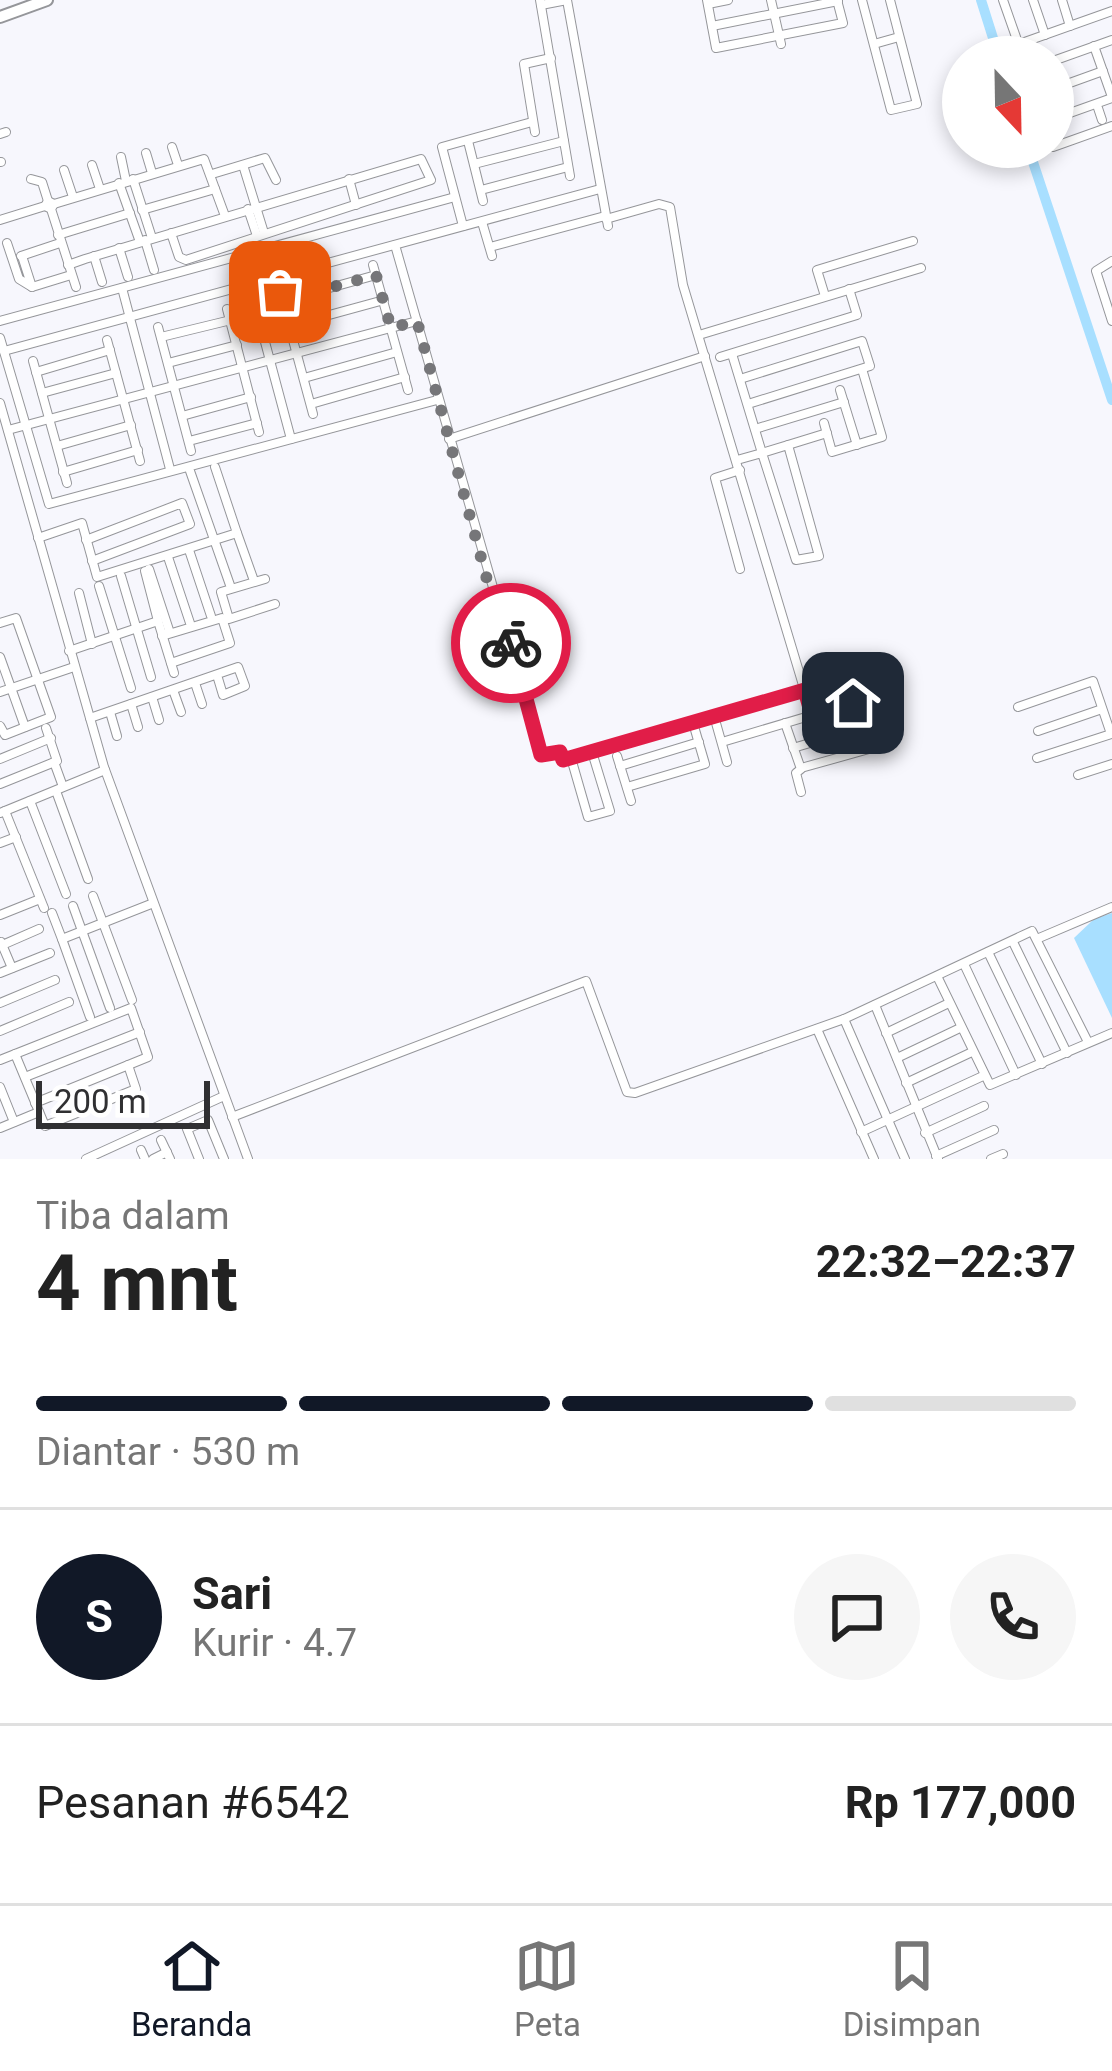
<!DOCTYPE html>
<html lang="id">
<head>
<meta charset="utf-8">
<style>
  body { margin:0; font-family:Roboto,sans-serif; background:#f6f6f6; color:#222; height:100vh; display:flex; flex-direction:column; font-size:45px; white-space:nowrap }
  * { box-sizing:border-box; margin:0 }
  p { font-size:39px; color:#767676 }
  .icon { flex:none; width:66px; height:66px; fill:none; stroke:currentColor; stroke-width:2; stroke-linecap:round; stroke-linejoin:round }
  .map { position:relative; height:1159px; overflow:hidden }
  .side { display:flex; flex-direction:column; background:#fff; flex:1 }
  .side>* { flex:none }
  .needle { width:78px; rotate:158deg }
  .fabs { position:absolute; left:942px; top:36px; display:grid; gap:24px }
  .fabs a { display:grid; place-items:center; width:132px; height:132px; border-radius:50%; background:#fff; box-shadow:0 6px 18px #0003; font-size:60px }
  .scale { position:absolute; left:36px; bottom:30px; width:174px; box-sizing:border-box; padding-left:12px; border:6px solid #303032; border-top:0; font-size:33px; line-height:42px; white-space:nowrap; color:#303032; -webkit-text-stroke:9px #fff; paint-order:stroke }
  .pin { position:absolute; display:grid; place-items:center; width:102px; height:102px; color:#fff; margin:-51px; border-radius:24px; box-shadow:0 6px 18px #0006 }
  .courier { position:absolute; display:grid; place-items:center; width:120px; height:120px; margin:-60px; border:9px solid #e11d48; border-radius:50%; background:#fff; color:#222; box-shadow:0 3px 15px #0007 }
  .head em { font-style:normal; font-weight:700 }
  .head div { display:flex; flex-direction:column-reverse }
  .head { display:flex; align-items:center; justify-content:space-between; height:204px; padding:0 36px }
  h1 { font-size:78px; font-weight:700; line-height:90px }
  .bar { display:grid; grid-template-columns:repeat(4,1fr); gap:18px 12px; align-content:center; height:144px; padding:0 36px }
  .bar i { height:15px; border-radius:9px; background:#e0e0e0 }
  .bar .on { background:#111827 }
  .bar p { grid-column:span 4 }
  .line { display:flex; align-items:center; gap:30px; padding:0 36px; border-top:3px solid #e0e0e0 }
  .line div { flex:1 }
  .round { display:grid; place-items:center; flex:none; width:126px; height:126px; border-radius:63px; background:#f6f6f6 }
  .dock { display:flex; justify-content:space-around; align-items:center; height:168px; border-top:3px solid #e0e0e0; background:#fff; font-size:33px; color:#767676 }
  .dock a { display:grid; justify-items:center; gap:6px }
  .dock .on { color:#111827 }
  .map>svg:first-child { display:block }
</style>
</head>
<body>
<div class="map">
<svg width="1112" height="1159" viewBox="0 0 1112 1159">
  <rect width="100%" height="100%" fill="#f7f7fd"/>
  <!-- water -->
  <path fill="#a8dfff" d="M 1112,913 L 1112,1018 L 1074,938 L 1094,919 Z"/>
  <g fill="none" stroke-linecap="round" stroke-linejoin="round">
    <!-- river -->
    <g stroke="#a8dfff" stroke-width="10">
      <path d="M 981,0 L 999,57"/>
      <path d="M 1028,147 L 1112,400"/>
    </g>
    <!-- street casing -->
    <g stroke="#95969a" stroke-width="10">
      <g id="street">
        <path d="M 540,0 L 570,176"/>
        <path d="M 567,0 L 608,226"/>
        <path d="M 707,0 L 716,48 L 843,23 L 837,0"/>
        <path d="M 771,0 L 781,44"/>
        <path d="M 862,0 L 891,110 L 917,104 L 890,0"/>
        <path d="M 1003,0 L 1023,57"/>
        <path d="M 1033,0 L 1045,35"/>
        <path d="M 1062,0 L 1070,26"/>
        <path d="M 708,4 L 728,0"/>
        <path d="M 541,5 L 567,0"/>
        <path d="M 712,26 L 838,1"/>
        <path d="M 874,44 L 899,37"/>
        <path d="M 1019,44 L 1112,11"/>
        <path d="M 1094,46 L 1112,97"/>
        <path d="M 1053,61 L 1112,40"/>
        <path d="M 1053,89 L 1103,71"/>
        <path d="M 1098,108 L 1102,120"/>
        <path d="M 1053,119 L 1112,98"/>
        <path d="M 535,132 L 524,64 L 551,58"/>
        <path d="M 0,134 L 6,132"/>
        <path d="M 468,141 L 483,201"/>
        <path d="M 172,147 L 178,165"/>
        <path d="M 1053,147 L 1112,126"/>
        <path d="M 146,153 L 152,173"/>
        <path d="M 121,157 L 126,181"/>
        <path d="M 0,162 L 1,162"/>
        <path d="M 474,164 L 564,141"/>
        <path d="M 92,165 L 100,189"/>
        <path d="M 243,165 L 264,233"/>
        <path d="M 64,170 L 73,197"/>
        <path d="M 212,174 L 265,158 L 276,180"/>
        <path d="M 31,179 L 42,182 L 48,201"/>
        <path d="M 133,179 L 152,238"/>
        <path d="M 349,179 L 356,205"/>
        <path d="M 119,183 L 140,242"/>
        <path d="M 481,190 L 568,167"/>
        <path d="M 54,204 L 204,159 L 225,216"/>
        <path d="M 51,209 L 45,206 L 48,201 L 54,204 L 51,209 L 76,287"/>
        <path d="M 248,209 L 257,236"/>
        <path d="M 142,210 L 215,189"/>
        <path d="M 606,219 L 659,204 L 670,207 L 683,285 L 812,715"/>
        <path d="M 0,220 L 45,206"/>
        <path d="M 482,222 L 492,256"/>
        <path d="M 463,226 L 442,147 L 532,122"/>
        <path d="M 58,235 L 130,213"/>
        <path d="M 145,240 L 154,270"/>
        <path d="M 7,243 L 19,279 L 32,287 L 22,256"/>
        <path d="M 395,245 L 541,755 L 560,752 L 563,760 L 714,716"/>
        <path d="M 490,247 L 605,216"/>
        <path d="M 119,248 L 128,277"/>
        <path d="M 21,256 L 60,243"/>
        <path d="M 94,256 L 102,282"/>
        <path d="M 242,256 L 291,439"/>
        <path d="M 1112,261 L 1096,271 L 1112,321"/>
        <path d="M 68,265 L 85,259 L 421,159 L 431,180 L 186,260 L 179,257 L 171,233"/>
        <path d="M 373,265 L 408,390"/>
        <path d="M 32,287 L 71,275"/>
        <path d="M 122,288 L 170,469"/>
        <path d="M 280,292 L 313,414"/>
        <path d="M 825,296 L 817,270 L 913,241"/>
        <path d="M 283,301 L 376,275"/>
        <path d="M 227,309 L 259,432"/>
        <path d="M 0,321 L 455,197"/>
        <path d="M 289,326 L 384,300"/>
        <path d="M 158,327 L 191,451"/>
        <path d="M 699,335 L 921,268"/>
        <path d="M 161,337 L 231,320"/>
        <path d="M 0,338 L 49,504 L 437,400"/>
        <path d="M 107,340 L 140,461"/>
        <path d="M 4,351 L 600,189"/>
        <path d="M 732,354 L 762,453 L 788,445 L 819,556 L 796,560 L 762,453 L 737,460"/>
        <path d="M 720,357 L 857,315 L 849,289"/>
        <path d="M 33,361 L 67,483"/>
        <path d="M 168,363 L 237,345"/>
        <path d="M 36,372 L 110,350"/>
        <path d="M 304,378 L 397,352"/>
        <path d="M 740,379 L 862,341 L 870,366 L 748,404"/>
        <path d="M 840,390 L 857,445"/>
        <path d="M 42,393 L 116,373"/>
        <path d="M 0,403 L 104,767 L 248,1159"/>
        <path d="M 311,404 L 405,377"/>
        <path d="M 182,416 L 251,397"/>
        <path d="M 824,423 L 832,452 L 882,437 L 862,369"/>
        <path d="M 755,429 L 844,402"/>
        <path d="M 8,430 L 417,321"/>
        <path d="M 449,439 L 705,356"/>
        <path d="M 189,441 L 257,423"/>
        <path d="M 788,445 L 827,433"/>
        <path d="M 57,446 L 131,425"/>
        <path d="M 740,470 L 715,478 L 740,569"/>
        <path d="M 190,471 L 230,585"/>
        <path d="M 63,472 L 138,450"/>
        <path d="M 237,533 L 253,578"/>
        <path d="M 38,538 L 82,523 L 97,577 L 237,533 L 215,467"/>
        <path d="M 86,540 L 182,503 L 190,524 L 92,561"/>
        <path d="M 189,550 L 211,616"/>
        <path d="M 168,557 L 190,623"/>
        <path d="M 149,569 L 169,630"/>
        <path d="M 121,576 L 151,677"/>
        <path d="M 265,579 L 221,592 L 229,619 L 275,604"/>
        <path d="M 99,586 L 131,688"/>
        <path d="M 79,593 L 92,644"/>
        <path d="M 495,608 L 501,608 L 508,635"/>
        <path d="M 158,621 L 174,673"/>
        <path d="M 0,623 L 16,618 L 51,717 L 5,735 L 0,726"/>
        <path d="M 162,636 L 222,618 L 230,643 L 171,663"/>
        <path d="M 69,651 L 158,621 L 145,571"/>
        <path d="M 0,657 L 25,727"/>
        <path d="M 195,683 L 202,704"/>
        <path d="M 173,690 L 181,712"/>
        <path d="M 0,692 L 74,667"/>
        <path d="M 152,697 L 159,720"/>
        <path d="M 131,704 L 138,727"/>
        <path d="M 1018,707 L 1093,681 L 1111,734 L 1037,758"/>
        <path d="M 110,712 L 117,736"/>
        <path d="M 90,718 C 139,701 189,684 238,667 L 245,686 L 223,695 L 217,675"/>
        <path d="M 785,723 L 801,769 L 796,773 L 801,792"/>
        <path d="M 1038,731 L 1102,709"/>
        <path d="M 722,742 L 853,703"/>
        <path d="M 793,748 L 864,727"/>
        <path d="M 617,756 L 631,801"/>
        <path d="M 571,758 L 588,817 L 610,811 L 592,752"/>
        <path d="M 0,759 L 51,738"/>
        <path d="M 54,762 L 62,784"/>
        <path d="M 727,762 L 714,716 L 805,690"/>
        <path d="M 620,766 L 699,742"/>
        <path d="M 801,768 L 869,749"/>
        <path d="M 1078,775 L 1112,764"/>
        <path d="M 0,784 L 57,761 L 46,728"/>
        <path d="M 627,787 L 705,764 L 693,723"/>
        <path d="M 56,791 L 88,879"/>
        <path d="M 30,801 L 66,894"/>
        <path d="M 5,811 L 44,908"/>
        <path d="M 0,813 L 105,770"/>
        <path d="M 0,843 L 16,837"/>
        <path d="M 93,896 L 132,1000"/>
        <path d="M 73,906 L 110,1008"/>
        <path d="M 52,913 L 62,939"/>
        <path d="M 0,915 L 40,899"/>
        <path d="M 1039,938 L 1112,907"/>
        <path d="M 1,942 L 12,968"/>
        <path d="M 1013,942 L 1067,1053"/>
        <path d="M 0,946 L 39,929"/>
        <path d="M 988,952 L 1042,1064"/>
        <path d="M 964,964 L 1016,1075"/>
        <path d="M 0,973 L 50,953"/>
        <path d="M 937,976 L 990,1085 L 1112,1033"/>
        <path d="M 0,1003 L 55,980"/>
        <path d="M 875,1005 L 938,1159"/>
        <path d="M 90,1017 L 62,939 L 151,904"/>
        <path d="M 844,1019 L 905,1159"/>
        <path d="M 817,1029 L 874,1159"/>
        <path d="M 0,1031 L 69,1002"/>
        <path d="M 886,1033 L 949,1003"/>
        <path d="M 15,1054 L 45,1126 L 136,1089 L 128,1065"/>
        <path d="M 897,1058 L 960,1028"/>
        <path d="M 0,1060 L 131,1008 L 148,1057 L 35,1103"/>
        <path d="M 25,1077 L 140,1032"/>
        <path d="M 906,1083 L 972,1052"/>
        <path d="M 0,1087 L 14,1122"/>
        <path d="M 232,1117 L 586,981 L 627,1092 L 635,1093 L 844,1019 L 1032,931 L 1088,1042"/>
        <path d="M 0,1128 L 39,1112"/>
        <path d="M 861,1132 L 983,1076"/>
        <path d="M 925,1133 L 984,1106"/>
        <path d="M 161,1140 L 170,1159"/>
        <path d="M 141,1150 L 145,1159"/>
        <path d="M 936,1156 L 994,1130"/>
        <path d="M 86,1159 L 224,1096"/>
        <path d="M 153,1159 L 167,1152"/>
        <path d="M 199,1159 L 187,1129 L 208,1120 L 224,1159"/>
        <path d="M 991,1159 L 1003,1154"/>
      </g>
    </g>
    <!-- secondary casing -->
    <g stroke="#95969a" stroke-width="14">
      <path id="secondary" d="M 0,17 L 47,0"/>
    </g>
    <!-- street -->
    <use href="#street" stroke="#fff" stroke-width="8"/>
    <!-- secondary -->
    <use href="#secondary" stroke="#fff" stroke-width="10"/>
  </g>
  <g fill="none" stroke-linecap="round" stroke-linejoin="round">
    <!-- done -->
    <path stroke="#767679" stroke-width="12" stroke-dasharray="0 21.6" d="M 280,292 L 283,301 L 376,275 L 391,328 L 417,321 L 502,635 L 508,635 L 511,643"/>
    <!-- route -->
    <path stroke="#e11d48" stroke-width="15" d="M 511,643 L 541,755 L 560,752 L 563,760 L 805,690 L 812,715 L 853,703"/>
  </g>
</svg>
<div class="fabs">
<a><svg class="needle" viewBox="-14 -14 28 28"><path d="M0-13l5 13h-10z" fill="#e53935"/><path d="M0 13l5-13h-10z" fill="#767676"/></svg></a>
</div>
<div class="scale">200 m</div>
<div class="pin" style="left:280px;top:292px;background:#ea580c"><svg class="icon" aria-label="bag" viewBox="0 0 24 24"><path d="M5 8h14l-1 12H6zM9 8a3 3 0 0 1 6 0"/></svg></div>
<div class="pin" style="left:853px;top:703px;background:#1f2937"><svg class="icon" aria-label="home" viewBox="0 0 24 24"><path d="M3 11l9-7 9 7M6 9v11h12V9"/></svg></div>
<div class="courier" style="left:511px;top:643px"><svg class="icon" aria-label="bike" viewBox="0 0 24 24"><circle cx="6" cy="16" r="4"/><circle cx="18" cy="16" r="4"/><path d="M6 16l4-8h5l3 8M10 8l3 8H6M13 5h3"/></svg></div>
</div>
<section class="side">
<div class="head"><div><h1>4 mnt</h1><p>Tiba dalam</p></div><em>22:32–22:37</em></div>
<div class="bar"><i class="on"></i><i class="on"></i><i class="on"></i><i></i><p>Diantar · 530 m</p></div>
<div class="line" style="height:216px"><b class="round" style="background:#111827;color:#fff">S</b><div><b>Sari</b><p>Kurir · 4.7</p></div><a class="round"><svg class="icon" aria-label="chat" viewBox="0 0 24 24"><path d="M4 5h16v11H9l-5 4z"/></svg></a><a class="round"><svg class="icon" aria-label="phone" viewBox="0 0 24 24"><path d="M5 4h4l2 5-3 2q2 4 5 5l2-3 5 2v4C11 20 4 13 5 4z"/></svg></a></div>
<div class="line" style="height:156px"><div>Pesanan #6542</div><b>Rp 177,000</b></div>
</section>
<nav class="dock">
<a class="on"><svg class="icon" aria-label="home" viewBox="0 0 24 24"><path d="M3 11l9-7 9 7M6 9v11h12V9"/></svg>Beranda</a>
<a><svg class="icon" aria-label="map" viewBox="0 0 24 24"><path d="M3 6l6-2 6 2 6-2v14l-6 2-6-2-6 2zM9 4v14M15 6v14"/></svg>Peta</a>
<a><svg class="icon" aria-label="saved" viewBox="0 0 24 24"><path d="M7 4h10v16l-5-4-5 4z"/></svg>Disimpan</a>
</nav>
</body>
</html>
